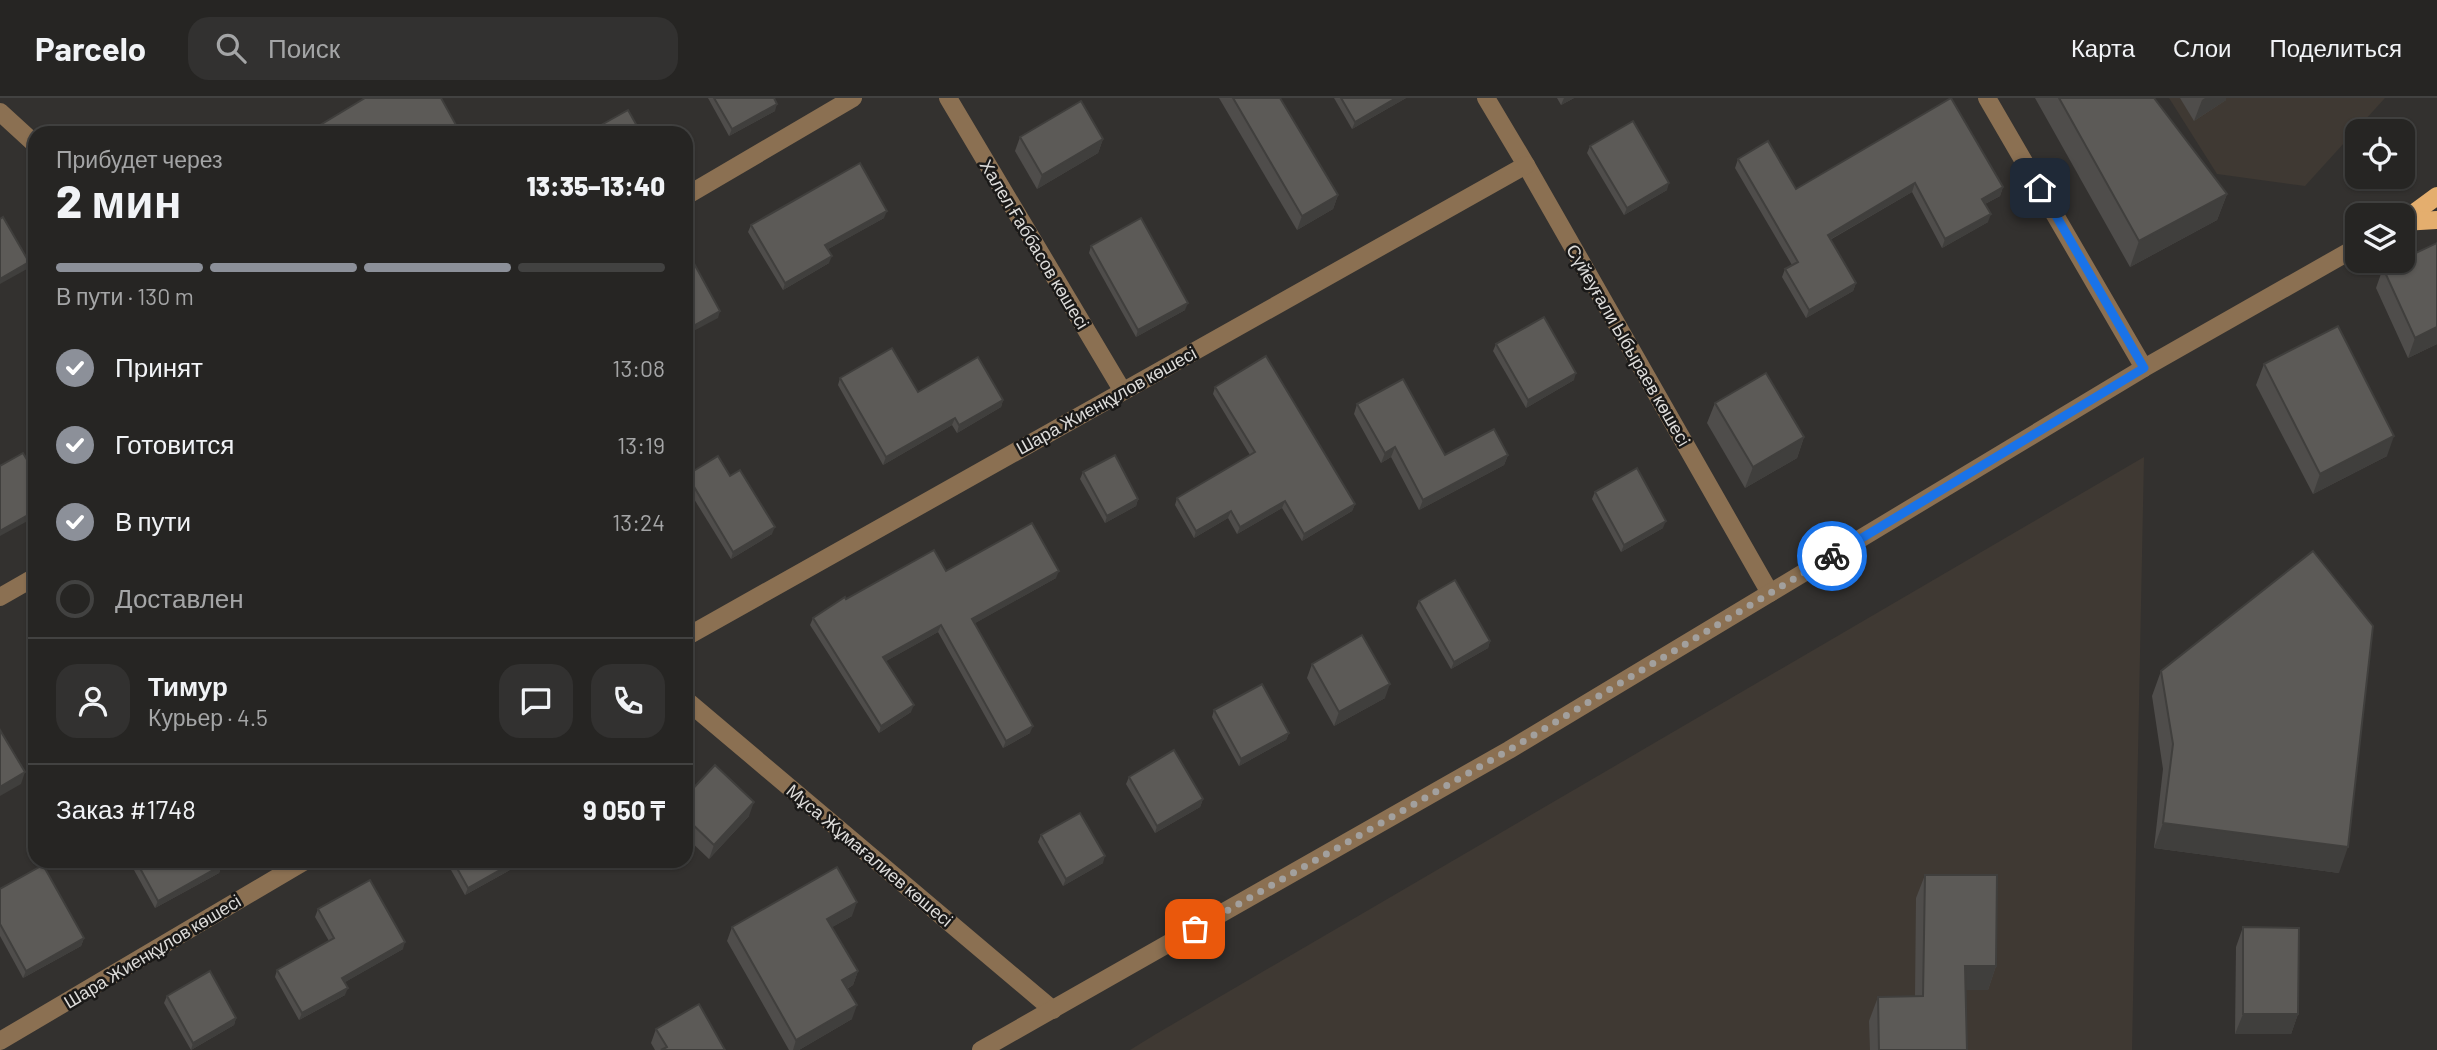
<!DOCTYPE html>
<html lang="ru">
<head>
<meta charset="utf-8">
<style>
  body { margin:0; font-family:Barlow,sans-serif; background:#323130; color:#f1f3f6; height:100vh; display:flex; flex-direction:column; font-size:26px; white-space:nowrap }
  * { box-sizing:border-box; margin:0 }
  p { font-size:23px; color:#a4a5a6 }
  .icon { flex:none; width:38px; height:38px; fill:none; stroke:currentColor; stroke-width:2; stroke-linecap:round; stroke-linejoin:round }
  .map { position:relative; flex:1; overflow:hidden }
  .sheet { position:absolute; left:28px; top:28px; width:665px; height:742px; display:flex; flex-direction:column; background:#262523; border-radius:21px; box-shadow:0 2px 5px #0004,0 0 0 2px #424241 }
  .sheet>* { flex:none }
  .buttons { position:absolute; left:2345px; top:21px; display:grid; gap:14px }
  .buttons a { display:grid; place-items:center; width:70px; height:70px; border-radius:14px; background:#262523; box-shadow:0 2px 5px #0004,0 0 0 2px #424241; font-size:35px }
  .pin { position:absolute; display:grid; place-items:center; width:60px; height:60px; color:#fff; margin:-30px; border-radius:14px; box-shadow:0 4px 10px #0006 }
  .courier { position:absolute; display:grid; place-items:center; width:70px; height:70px; margin:-35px; border:5px solid #1a73e8; border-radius:50%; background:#fff; color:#222; box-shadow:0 2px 9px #0007 }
  .overview em { font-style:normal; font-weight:800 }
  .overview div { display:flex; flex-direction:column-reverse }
  .overview { display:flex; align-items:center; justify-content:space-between; height:119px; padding:0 28px }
  h1 { font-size:46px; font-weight:800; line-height:52px }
  .bar { display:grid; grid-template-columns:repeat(4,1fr); gap:10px 7px; align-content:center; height:84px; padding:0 28px }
  .bar i { height:9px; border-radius:5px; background:#424241 }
  .bar .selected { background:#8c9099 }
  .bar p { grid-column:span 4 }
  .line { display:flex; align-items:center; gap:18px; padding:0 28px; border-top:2px solid #424241 }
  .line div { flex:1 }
  .round { display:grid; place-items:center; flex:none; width:74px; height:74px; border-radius:21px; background:#323130 }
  ol { padding:0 28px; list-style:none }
  li { display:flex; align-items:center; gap:21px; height:77px }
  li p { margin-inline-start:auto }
  li .icon { padding:7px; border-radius:50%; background:#8c9099; color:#fff; stroke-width:4 }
  li:last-child { color:#a4a5a6 }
  li i { width:38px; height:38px; border:4px solid #424241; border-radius:50% }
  header { display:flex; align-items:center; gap:42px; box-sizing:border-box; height:98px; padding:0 35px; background:#262523; border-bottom:2px solid #424241 }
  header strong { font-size:33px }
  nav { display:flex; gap:38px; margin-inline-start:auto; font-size:24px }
  .search { width:490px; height:63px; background:#323130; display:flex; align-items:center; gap:18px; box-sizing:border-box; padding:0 24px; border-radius:21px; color:#a4a5a6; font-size:26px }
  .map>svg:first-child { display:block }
</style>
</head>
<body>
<header>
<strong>Parcelo</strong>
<div class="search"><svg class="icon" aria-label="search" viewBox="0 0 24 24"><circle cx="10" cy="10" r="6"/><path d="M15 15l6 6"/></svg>Поиск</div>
<nav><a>Карта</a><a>Слои</a><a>Поделиться</a></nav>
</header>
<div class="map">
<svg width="2437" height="952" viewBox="0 0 2437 952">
  <rect width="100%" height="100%" fill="#33312f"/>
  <!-- built -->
  <g fill="#3f3933">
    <path d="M 2169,0 L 2385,0 L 2305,88 L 2217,76 Z"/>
    <path d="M 2144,359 L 2132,952 L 1130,952 L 1156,936 Z"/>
  </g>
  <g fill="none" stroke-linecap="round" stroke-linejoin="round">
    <!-- minor -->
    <g stroke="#8b7052" stroke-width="18">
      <path d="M 948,0 L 1122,292"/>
      <path d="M 1486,0 L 1526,67 L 1770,495"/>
      <path d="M 1987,0 L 2144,270"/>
      <path d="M 0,14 L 35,46"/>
      <path d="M 686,98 L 853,0"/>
      <path d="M 0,499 L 35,479"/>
      <path d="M 686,539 L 1526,67"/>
      <path d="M 686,602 L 1053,912"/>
      <path d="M 0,943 L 305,763"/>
      <path d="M 981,952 L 1509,652 L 2144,270 L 2357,149"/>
    </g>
    <!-- major -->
    <g stroke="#e4ae6e" stroke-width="18">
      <path d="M 2403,123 L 2437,98"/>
      <path d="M 2403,124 L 2437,122"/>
    </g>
  </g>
  <!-- wall -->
  <g fill="#4f4d4b">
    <path d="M 708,0 L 774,0 L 775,13 L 729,38 Z"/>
    <path d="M 1219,0 L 1280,0 L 1338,97 L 1333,111 L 1297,132 Z"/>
    <path d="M 1334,0 L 1406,0 L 1352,31 Z"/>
    <path d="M 1557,0 L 1574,0 L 1561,7 Z"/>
    <path d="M 1951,0 L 2003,89 L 2000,98 L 1985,106 L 1988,124 L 1942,150 L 1912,94 L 1830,142 L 1856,185 L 1853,193 L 1806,220 L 1782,179 L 1785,171 L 1792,167 L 1735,70 L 1738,61 L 1796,91 Z"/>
    <path d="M 2035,0 L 2154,0 L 2227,96 L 2217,122 L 2130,169 Z"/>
    <path d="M 2180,0 L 2226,0 L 2226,2 L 2194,23 Z"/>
    <path d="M 1020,39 L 1103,41 L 1098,55 L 1037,91 L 1015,53 Z"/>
    <path d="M 1590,48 L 1667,92 L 1624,117 L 1587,55 Z"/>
    <path d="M 884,120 L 828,151 L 829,165 L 783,192 L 748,134 L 751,127 Z"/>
    <path d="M 1091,148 L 1185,212 L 1136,239 L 1089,155 Z"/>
    <path d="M 2383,170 L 2437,246 L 2408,260 L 2376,190 Z"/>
    <path d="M 1496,246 L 1574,282 L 1526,310 L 1493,253 Z"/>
    <path d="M 2264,266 L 2387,358 L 2313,396 L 2256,287 Z"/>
    <path d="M 840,280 L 918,294 L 1003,302 L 1001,309 L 957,335 L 952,327 L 883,367 L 838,287 Z"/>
    <path d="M 1215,289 L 1355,406 L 1352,413 L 1302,443 L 1282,410 L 1237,436 L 1228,420 L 1194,440 L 1175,407 L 1177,400 L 1250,357 L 1213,296 Z"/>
    <path d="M 1715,305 L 1804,339 L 1797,360 L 1745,390 L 1707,325 Z"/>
    <path d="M 1357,306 L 1445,357 L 1508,357 L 1504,367 L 1419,412 L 1391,359 L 1381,365 L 1354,316 Z"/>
    <path d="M 1083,374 L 1138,401 L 1136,408 L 1105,425 L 1080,381 Z"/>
    <path d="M 687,377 L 730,378 L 772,436 L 731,461 L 686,388 Z"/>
    <path d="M 1595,394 L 1663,430 L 1621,454 L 1592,401 Z"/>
    <path d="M 946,473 L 1056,480 L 975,525 L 1030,635 L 1003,650 L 938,534 L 886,563 L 911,614 L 879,635 L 810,527 L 813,520 L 846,501 Z"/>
    <path d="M 1419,503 L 1490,543 L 1488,550 L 1451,571 L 1416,510 Z"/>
    <path d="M 1312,566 L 1385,600 L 1334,628 L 1307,580 Z"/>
    <path d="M 2161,573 L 2339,775 L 2154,750 L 2163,671 L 2152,598 Z"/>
    <path d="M 1214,612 L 1289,635 L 1286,642 L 1239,668 L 1212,619 Z"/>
    <path d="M 1129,679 L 1203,701 L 1200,709 L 1155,735 L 1126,686 Z"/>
    <path d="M 686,698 L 749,718 L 709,761 L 686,739 Z"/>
    <path d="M 1041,737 L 1103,765 L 1063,788 L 1038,744 Z"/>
    <path d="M 129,763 L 219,763 L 222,767 L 219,775 L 155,810 Z"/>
    <path d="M 446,763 L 526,763 L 465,797 Z"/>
    <path d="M 1925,777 L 1996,868 L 1988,892 L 1965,892 L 1967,952 L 1870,952 L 1869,923 L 1878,899 L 1915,898 L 1916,800 Z"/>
    <path d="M 0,791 L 84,840 L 81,848 L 23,880 L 0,838 Z"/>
    <path d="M 318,811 L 403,851 L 345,884 L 345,897 L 299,922 L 275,879 L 277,872 L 329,843 L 315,819 Z"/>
    <path d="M 852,818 L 832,829 L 858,873 L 853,887 L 847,891 L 852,921 L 799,952 L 789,952 L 727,843 L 732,829 Z"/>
    <path d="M 2243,829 L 2298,916 L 2291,936 L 2235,936 L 2236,849 Z"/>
    <path d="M 167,898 L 236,920 L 234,927 L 191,952 L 164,905 Z"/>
    <path d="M 656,931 L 725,952 L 655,952 L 651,945 Z"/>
  </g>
  <!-- shaded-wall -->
  <g fill="#403f3d">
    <path d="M 1396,0 L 1406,0 L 1352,31 L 1355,24 Z"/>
    <path d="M 1564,0 L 1574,0 L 1561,7 Z"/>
    <path d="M 2205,0 L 2226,0 L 2226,2 L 2194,23 L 2202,2 Z"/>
    <path d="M 777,6 L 775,13 L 729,38 L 732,31 Z"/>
    <path d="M 456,27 L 453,35 L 441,35 Z"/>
    <path d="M 1103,41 L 1098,55 L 1037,91 L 1042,77 Z"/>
    <path d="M 1669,85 L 1667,92 L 1624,117 L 1627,110 Z"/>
    <path d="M 1915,85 L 1912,94 L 1824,145 L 1828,137 Z"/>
    <path d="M 2003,89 L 2000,98 L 1979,109 L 1982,101 Z"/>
    <path d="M 2227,96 L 2217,122 L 2130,169 L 2139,143 Z"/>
    <path d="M 1338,97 L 1333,111 L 1297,132 L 1302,118 Z"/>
    <path d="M 887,113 L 884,120 L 823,154 L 825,147 Z"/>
    <path d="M 1991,116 L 1988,124 L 1942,150 L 1945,141 Z"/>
    <path d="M 832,158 L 829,165 L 783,192 L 785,185 Z"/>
    <path d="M 29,164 L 27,171 L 0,186 L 0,181 Z"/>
    <path d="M 1856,185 L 1853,193 L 1806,220 L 1809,212 Z"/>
    <path d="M 1188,205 L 1185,212 L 1136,239 L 1138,232 Z"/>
    <path d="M 720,213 L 718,220 L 686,237 L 686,232 Z"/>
    <path d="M 2437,229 L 2437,246 L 2408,260 L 2415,240 Z"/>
    <path d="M 1576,275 L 1574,282 L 1526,310 L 1528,302 Z"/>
    <path d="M 1003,302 L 1001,309 L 957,335 L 959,327 Z"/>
    <path d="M 955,320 L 952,327 L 883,367 L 886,359 Z"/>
    <path d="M 2394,338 L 2387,358 L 2313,396 L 2320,376 Z"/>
    <path d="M 1804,339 L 1797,360 L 1745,390 L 1753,369 Z"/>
    <path d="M 1395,349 L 1391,359 L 1381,365 L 1385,355 Z"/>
    <path d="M 1508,357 L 1504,367 L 1419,412 L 1423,402 Z"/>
    <path d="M 1138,401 L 1136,408 L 1105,425 L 1107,418 Z"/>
    <path d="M 1285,403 L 1282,410 L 1237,436 L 1240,429 Z"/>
    <path d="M 1355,406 L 1352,413 L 1302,443 L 1304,436 Z"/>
    <path d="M 35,413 L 35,419 L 0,438 L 0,433 Z"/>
    <path d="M 1231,413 L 1228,420 L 1194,440 L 1196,433 Z"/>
    <path d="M 1666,423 L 1663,430 L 1621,454 L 1624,447 Z"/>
    <path d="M 775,429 L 772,436 L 731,461 L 733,454 Z"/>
    <path d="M 1059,473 L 1056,480 L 970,528 L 972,521 Z"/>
    <path d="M 941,527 L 938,534 L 881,566 L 883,559 Z"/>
    <path d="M 1490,543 L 1488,550 L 1451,571 L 1454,564 Z"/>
    <path d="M 1390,586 L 1385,600 L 1334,628 L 1339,614 Z"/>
    <path d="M 914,607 L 911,614 L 879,635 L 881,628 Z"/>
    <path d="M 1033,628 L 1030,635 L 1003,650 L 1006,643 Z"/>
    <path d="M 1289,635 L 1286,642 L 1239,668 L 1241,661 Z"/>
    <path d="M 25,674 L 21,686 L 0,698 L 0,689 Z"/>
    <path d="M 1203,701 L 1200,709 L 1155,735 L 1157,728 Z"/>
    <path d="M 754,704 L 749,718 L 709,761 L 714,747 Z"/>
    <path d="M 2163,725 L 2348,749 L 2339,775 L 2154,750 Z"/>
    <path d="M 1105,758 L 1103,765 L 1063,788 L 1066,781 Z"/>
    <path d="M 516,763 L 526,763 L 465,797 L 468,790 Z"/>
    <path d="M 222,767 L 219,775 L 155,810 L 158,803 Z"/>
    <path d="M 857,804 L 852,818 L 822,835 L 827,821 Z"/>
    <path d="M 84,840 L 81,848 L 23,880 L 26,873 Z"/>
    <path d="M 405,844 L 403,851 L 340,887 L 342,880 Z"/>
    <path d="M 1965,868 L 1996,868 L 1988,892 L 1956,892 Z"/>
    <path d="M 858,873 L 853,887 L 837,896 L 842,882 Z"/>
    <path d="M 348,890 L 345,897 L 299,922 L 302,915 Z"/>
    <path d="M 857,907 L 852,921 L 799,952 L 793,952 L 796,942 Z"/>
    <path d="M 2243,916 L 2298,916 L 2291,936 L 2235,936 Z"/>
    <path d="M 236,920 L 234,927 L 191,952 L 193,945 Z"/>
  </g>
  <!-- building -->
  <g fill="#5c5a57" stroke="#403f3d" stroke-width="2">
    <path d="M 365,0 L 441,0 L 456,27 L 441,35 L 307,35 Z"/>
    <path d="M 714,0 L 774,0 L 777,6 L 732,31 Z"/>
    <path d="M 1233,0 L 1280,0 L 1338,97 L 1302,118 Z"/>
    <path d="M 1341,0 L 1396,0 L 1355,24 Z"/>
    <path d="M 1951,0 L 2003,89 L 1982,101 L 1991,116 L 1945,141 L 1915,85 L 1828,137 L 1856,185 L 1809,212 L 1785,171 L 1798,164 L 1738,61 L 1768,43 L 1796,91 Z"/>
    <path d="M 2059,0 L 2154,0 L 2227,96 L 2139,143 Z"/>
    <path d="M 1081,3 L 1103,41 L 1042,77 L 1020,39 Z"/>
    <path d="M 628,12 L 641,35 L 587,35 Z"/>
    <path d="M 1633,23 L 1669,85 L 1627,110 L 1590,48 Z"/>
    <path d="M 860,65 L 887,113 L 825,147 L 832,158 L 785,185 L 751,127 Z"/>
    <path d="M 3,119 L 29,164 L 0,181 L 0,121 Z"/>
    <path d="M 1141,120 L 1188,205 L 1138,232 L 1091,148 Z"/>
    <path d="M 2437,145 L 2437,229 L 2415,240 L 2383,170 L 2398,163 L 2403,163 L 2403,161 Z"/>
    <path d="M 691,160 L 720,213 L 686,232 L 686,163 Z"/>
    <path d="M 1544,219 L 1576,275 L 1528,302 L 1496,246 Z"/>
    <path d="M 2338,228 L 2394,338 L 2320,376 L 2264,266 Z"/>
    <path d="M 892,250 L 918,294 L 978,259 L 1003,302 L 959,327 L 955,320 L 886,359 L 840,280 Z"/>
    <path d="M 1266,258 L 1355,406 L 1304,436 L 1285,403 L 1240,429 L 1231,413 L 1196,433 L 1177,400 L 1255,354 L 1215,289 Z"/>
    <path d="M 1766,275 L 1804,339 L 1753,369 L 1715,305 Z"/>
    <path d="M 1403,281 L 1445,357 L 1494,331 L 1508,357 L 1423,402 L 1395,349 L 1385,355 L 1357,306 Z"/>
    <path d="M 23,355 L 35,375 L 35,413 L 0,433 L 0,368 Z"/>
    <path d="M 1115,357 L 1138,401 L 1107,418 L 1083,374 Z"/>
    <path d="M 718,358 L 730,378 L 740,372 L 775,429 L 733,454 L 687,377 Z"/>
    <path d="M 1637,370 L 1666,423 L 1624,447 L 1595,394 Z"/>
    <path d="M 1032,425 L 1059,473 L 972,521 L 1033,628 L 1006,643 L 941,527 L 883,559 L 914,607 L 881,628 L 813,520 L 845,499 L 846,501 L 934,452 L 946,473 Z"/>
    <path d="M 2313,453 L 2373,528 L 2348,749 L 2163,725 L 2173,646 L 2161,573 Z"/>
    <path d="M 1455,482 L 1490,543 L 1454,564 L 1419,503 Z"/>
    <path d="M 1362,537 L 1390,586 L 1339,614 L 1312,566 Z"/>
    <path d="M 1262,586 L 1289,635 L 1241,661 L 1214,612 Z"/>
    <path d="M 0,632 L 25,674 L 0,689 Z"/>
    <path d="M 1174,652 L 1203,701 L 1157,728 L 1129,679 Z"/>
    <path d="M 715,667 L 754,704 L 714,747 L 686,720 L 686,698 Z"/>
    <path d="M 1080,715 L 1105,758 L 1066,781 L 1041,737 Z"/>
    <path d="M 136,763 L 219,763 L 222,767 L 158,803 Z"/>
    <path d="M 453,763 L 516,763 L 468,790 Z"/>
    <path d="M 43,767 L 84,840 L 26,873 L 0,826 L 0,791 Z"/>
    <path d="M 837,769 L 857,804 L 827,821 L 858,873 L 842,882 L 857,907 L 796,942 L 732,829 Z"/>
    <path d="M 1925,777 L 1997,777 L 1996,868 L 1965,868 L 1967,952 L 1879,952 L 1878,899 L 1923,898 Z"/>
    <path d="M 370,782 L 405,844 L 342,880 L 348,890 L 302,915 L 277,872 L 334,840 L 318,811 Z"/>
    <path d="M 2243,829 L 2299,830 L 2298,916 L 2243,916 Z"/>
    <path d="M 210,873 L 236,920 L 193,945 L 167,898 Z"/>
    <path d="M 699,906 L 725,952 L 661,952 L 667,949 L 656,931 Z"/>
  </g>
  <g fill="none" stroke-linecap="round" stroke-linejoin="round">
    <!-- done -->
    <path stroke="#a2a09e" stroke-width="7" stroke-dasharray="0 12.6" d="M 1195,831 L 1509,652 L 1832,458"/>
    <!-- route -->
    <path stroke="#1a73e8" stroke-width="9" d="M 1832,458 L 2144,270 L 2040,90"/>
  </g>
  <g text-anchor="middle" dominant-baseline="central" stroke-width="5" stroke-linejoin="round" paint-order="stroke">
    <!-- street labels -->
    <g font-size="18" fill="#dddcda" stroke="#1a1918">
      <text transform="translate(1035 146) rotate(59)">Халел Ғаббасов көшесі</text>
      <text transform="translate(1629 247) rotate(60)">Сүйеуғали Ыбыраев көшесi</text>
      <text transform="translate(1106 302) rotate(-29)">Шара Жиенқұлов көшесі</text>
      <text transform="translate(870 757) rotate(40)">Мұса Жұмағалиев көшесі</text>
      <text transform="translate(152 853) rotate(-31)">Шара Жиенқұлов көшесі</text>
    </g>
  </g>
</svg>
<div class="buttons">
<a><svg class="icon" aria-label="locate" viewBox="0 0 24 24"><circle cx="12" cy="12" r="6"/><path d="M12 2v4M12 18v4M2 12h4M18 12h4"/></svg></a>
<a><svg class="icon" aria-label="layers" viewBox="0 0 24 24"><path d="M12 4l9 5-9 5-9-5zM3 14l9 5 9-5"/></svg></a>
</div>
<div class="pin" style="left:1195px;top:831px;background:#ea580c"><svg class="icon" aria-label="bag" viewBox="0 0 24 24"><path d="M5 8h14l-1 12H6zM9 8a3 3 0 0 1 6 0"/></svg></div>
<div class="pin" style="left:2040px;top:90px;background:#1f2937"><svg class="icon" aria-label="home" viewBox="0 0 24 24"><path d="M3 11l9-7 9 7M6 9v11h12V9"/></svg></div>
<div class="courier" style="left:1832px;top:458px"><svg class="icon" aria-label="bike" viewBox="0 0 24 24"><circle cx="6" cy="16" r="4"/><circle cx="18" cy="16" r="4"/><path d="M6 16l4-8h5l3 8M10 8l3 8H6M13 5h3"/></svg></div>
<section class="sheet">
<div class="overview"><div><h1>2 мин</h1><p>Прибудет через</p></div><em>13:35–13:40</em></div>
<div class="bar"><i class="selected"></i><i class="selected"></i><i class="selected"></i><i></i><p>В пути · 130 m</p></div>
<ol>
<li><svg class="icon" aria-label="check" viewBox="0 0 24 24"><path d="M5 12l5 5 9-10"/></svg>Принят<p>13:08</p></li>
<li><svg class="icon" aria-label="check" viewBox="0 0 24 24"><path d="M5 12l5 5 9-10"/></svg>Готовится<p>13:19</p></li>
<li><svg class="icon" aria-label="check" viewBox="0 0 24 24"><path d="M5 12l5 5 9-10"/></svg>В пути<p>13:24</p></li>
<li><i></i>Доставлен</li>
</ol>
<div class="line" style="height:126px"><a class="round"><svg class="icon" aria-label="person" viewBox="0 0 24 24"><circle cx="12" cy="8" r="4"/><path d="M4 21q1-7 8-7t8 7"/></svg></a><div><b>Тимур</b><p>Курьер · 4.5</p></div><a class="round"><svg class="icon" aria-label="chat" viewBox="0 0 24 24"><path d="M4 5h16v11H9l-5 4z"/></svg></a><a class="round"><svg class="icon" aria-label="phone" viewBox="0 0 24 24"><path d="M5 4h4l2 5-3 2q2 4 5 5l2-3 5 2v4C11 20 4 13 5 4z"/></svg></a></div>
<div class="line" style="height:91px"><div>Заказ #1748</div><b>9 050 ₸</b></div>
</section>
</div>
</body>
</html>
